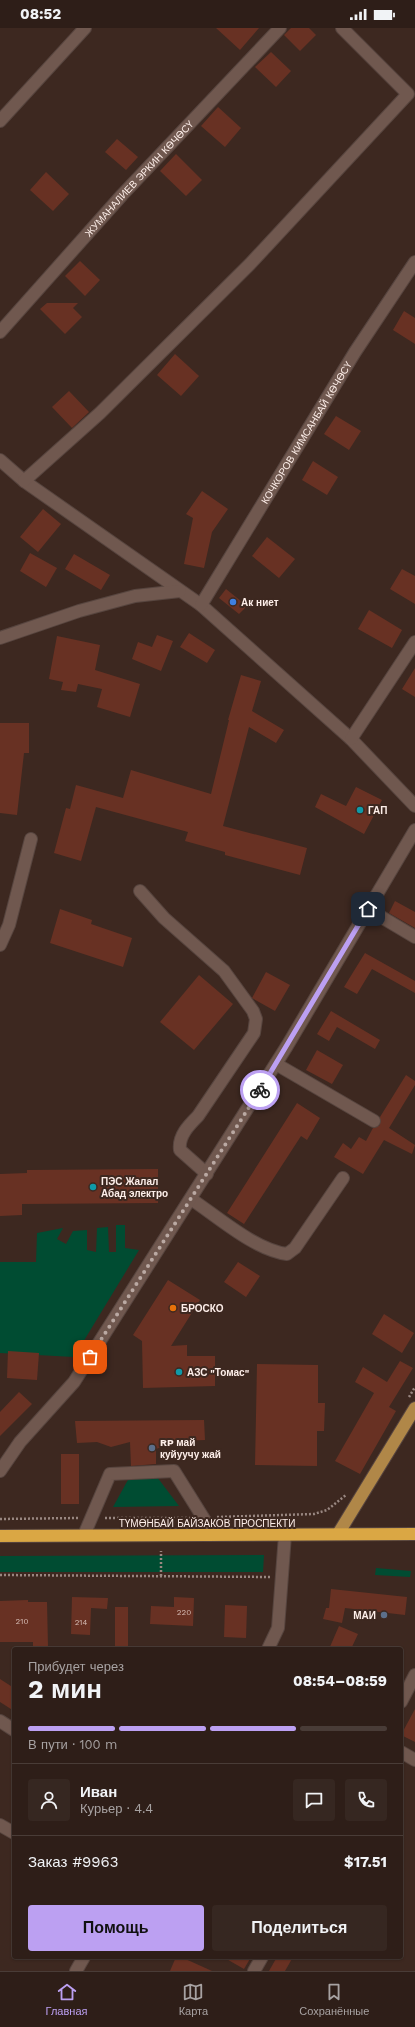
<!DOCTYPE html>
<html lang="ru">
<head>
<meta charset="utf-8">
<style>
  body { margin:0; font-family:"Work Sans",sans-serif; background:#362721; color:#f1f3f6; height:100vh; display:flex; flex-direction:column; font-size:15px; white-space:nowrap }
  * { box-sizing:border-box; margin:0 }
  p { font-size:13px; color:#a7a2a2 }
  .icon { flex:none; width:22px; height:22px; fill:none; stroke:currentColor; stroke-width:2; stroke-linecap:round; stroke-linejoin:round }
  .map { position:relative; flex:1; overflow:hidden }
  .details { position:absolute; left:12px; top:1619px; width:391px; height:312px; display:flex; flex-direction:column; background:#2e1e18; border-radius:4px; box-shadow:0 1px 3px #0004,0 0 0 1px #493c37 }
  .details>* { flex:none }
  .pin { position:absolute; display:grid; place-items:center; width:34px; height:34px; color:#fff; margin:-17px; border-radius:8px; box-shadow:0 2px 6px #0006 }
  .courier { position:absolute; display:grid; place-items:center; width:40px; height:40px; margin:-20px; border:3px solid #bca0f2; border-radius:50%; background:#fff; color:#222; box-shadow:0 1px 5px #0007 }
  .head em { font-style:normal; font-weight:700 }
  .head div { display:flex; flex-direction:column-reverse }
  .head { display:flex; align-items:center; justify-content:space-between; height:68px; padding:0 16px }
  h1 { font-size:26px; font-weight:700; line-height:30px }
  .bar { display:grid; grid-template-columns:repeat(4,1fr); gap:6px 4px; align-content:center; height:48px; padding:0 16px }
  .bar i { height:5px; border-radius:3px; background:#493c37 }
  .bar .active { background:#bca0f2 }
  .bar p { grid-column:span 4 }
  .line { display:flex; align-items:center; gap:10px; padding:0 16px; border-top:1px solid #493c37 }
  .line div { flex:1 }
  .round { display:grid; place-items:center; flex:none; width:42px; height:42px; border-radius:4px; background:#362721 }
  .primary-button { display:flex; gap:8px; margin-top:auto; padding:8px 16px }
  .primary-button a { flex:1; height:46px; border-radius:4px; background:#bca0f2; color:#111; font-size:16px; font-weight:700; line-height:46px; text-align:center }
  .primary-button a+a { background:#362721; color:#f1f3f6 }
  .status { display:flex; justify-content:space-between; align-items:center; height:28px; padding:0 20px; background:#2e1e18; direction:ltr }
  .status svg { height:11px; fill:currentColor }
  .dock { display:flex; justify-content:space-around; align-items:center; height:56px; border-top:1px solid #493c37; background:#2e1e18; font-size:11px; color:#a7a2a2 }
  .dock a { display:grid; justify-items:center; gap:2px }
  .dock .active { color:#bca0f2 }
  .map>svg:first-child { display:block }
</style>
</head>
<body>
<div class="status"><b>08:52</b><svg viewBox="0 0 49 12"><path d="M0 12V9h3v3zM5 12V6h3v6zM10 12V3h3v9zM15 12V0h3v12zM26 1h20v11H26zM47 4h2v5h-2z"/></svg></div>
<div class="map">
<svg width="415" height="1943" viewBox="0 0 415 1943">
  <rect width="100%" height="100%" fill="#3d2820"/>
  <!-- green -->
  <g fill="#004c32">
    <path d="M 116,1197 L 125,1197 L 125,1220 L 139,1222 L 74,1329 L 0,1325 L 0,1234 L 36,1234 L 37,1205 L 63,1200 L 57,1211 L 66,1216 L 73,1203 L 87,1202 L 87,1222 L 96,1224 L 97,1200 L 108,1199 L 109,1224 L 116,1224 Z"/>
    <path d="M 157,1449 L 179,1478 L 113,1479 L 129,1450 Z"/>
    <path d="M 264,1527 L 263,1544 L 0,1544 L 0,1528 Z"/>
    <path d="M 376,1540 L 411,1543 L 410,1549 L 375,1547 Z"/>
  </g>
  <!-- building -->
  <g fill="#683123">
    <path d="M 216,0 L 259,0 L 240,22 Z"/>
    <path d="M 291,0 L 309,0 L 316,7 L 300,23 L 284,7 Z"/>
    <path d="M 271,24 L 291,43 L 276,59 L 255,39 Z"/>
    <path d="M 218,79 L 241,100 L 225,119 L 201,98 Z"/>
    <path d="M 117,111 L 138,129 L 126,142 L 105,124 Z"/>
    <path d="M 176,126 L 202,152 L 186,168 L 160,143 Z"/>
    <path d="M 46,144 L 69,166 L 53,183 L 30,162 Z"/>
    <path d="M 80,233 L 100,252 L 85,268 L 65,248 Z"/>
    <path d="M 47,275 L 78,275 L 73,280 L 82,289 L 65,306 L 40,281 Z"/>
    <path d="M 404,283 L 415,290 L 415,316 L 393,302 Z"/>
    <path d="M 175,326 L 199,348 L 181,368 L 157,347 Z"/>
    <path d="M 69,363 L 89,384 L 72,400 L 52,379 Z"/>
    <path d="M 336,388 L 361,403 L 349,422 L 324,406 Z"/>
    <path d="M 313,433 L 338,449 L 327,467 L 302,452 Z"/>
    <path d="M 202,463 L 228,481 L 212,504 L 204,540 L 184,536 L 193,490 L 186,486 Z"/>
    <path d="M 43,481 L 61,496 L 38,524 L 20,509 Z"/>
    <path d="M 267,509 L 295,531 L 279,550 L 252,528 Z"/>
    <path d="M 30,525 L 57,540 L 46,559 L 20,543 Z"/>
    <path d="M 74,526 L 110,547 L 101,562 L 65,541 Z"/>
    <path d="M 402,541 L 415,548 L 415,576 L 390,561 Z"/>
    <path d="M 226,561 L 247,578 L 239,586 L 219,570 Z"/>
    <path d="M 369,582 L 402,602 L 392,620 L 358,601 Z"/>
    <path d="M 189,605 L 215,622 L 207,635 L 180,619 Z"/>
    <path d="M 157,607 L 173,613 L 161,643 L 132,631 L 138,614 L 152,619 Z"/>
    <path d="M 57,608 L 100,617 L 95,642 L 140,656 L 130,689 L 97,679 L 102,661 L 78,656 L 76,664 L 61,662 L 63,654 L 49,651 Z"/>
    <path d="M 415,640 L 415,669 L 402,661 Z"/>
    <path d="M 241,647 L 261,653 L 252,683 L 284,702 L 276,715 L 249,699 L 223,798 L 307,820 L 300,847 L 225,827 L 225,824 L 185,813 L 188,804 L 96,779 L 81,833 L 54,825 L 66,780 L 70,781 L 76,757 L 123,770 L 131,742 L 211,766 L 229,692 L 228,692 Z"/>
    <path d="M 0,695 L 29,695 L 29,725 L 24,725 L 17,787 L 0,785 Z"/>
    <path d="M 356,759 L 382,772 L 364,806 L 315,779 L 321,766 L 346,778 Z"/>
    <path d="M 395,873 L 415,884 L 415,900 L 389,885 Z"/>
    <path d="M 60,881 L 92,892 L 91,896 L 132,910 L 123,939 L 50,915 Z"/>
    <path d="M 365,925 L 415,953 L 415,965 L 372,941 L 357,966 L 344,959 Z"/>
    <path d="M 266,944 L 290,957 L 275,983 L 252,970 Z"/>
    <path d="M 199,947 L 233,976 L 194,1022 L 160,994 Z"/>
    <path d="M 331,983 L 380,1012 L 375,1021 L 337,999 L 329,1013 L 317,1006 Z"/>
    <path d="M 317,1022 L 343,1037 L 332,1056 L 306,1042 Z"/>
    <path d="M 406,1047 L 415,1053 L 415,1057 L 389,1100 L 415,1117 L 412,1126 L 384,1112 L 363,1146 L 334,1129 L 343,1115 L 351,1121 L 359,1109 L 366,1113 L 373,1100 L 380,1097 L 380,1089 Z"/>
    <path d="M 297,1075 L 320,1090 L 307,1112 L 301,1108 L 244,1196 L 227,1185 Z"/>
    <path d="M 158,1141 L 158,1175 L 22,1176 L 22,1187 L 0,1188 L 0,1146 L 27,1145 L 27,1142 Z"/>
    <path d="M 238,1234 L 260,1248 L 246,1269 L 224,1254 Z"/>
    <path d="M 168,1252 L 200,1272 L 171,1318 L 187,1317 L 187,1328 L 215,1328 L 215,1358 L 143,1360 L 142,1313 L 133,1307 Z"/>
    <path d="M 384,1286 L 414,1305 L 402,1325 L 372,1306 Z"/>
    <path d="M 8,1323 L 39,1325 L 37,1352 L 7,1350 Z"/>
    <path d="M 400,1333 L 413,1340 L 389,1379 L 396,1383 L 360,1446 L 335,1433 L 374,1365 L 355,1354 L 363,1339 L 387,1354 Z"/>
    <path d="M 257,1336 L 318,1337 L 318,1375 L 325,1375 L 324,1403 L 317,1403 L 317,1438 L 255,1437 Z"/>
    <path d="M 19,1364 L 32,1376 L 0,1408 L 0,1384 Z"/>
    <path d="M 204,1392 L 205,1412 L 178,1413 L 156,1421 L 156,1436 L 131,1438 L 130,1414 L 111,1419 L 97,1414 L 77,1415 L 75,1393 Z"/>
    <rect x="61" y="1426" width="18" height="50"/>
    <path d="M 331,1561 L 407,1569 L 405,1587 L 345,1580 L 342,1595 L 323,1591 L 326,1580 L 329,1580 Z"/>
    <path d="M 72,1569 L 108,1570 L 107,1581 L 91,1580 L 90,1607 L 71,1606 Z"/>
    <path d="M 174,1569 L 194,1570 L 193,1598 L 150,1596 L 151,1578 L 174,1579 Z"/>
    <path d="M 28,1572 L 28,1574 L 47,1574 L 48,1619 L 33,1619 L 33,1614 L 0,1614 L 0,1573 Z"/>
    <path d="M 225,1577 L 247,1578 L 246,1610 L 224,1609 Z"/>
    <rect x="115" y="1579" width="13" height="42"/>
    <path d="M 339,1598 L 358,1606 L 351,1621 L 329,1621 Z"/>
    <path d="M 0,1651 L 14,1660 L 14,1683 L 0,1674 Z"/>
    <path d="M 415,1681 L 415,1714 L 401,1707 Z"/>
    <path d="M 176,1929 L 181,1929 L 212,1943 L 170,1943 Z"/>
    <path d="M 223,1929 L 251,1929 L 244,1941 Z"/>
    <path d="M 277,1929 L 293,1929 L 285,1943 L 269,1943 Z"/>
  </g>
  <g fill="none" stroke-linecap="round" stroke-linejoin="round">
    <!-- minor casing -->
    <g stroke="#57453f" stroke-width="14">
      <g id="minor">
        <path d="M 0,93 L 85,0"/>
        <path id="s1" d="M 0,304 L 122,167 L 280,0"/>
        <path d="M 0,432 L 24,453 L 201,577 L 351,711 L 415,778"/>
        <path d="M 24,453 L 100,385 L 250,236 L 408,66 L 342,0"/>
        <path id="s2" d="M 201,577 L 355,324 L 415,234"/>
        <path d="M 0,610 L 79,583 L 135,568 L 180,563"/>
        <path d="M 351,711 L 415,614"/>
        <path d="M 140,863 L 164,890 L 224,943 L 253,983 L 256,991 L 254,1005 L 198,1088 C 189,1097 178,1108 180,1122 L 207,1146"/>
        <path d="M 368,881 L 415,909"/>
        <path d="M 0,917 L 9,897 L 31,811"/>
        <path d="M 276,1036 L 374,1093"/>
        <path d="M 191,1171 C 218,1189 255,1222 287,1226 L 295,1220 L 343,1150"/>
        <path d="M 0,1443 L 20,1414 L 74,1354 L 287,1018 L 415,802"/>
        <path d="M 84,1507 L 110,1446 L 174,1443 L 214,1507"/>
        <path d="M 268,1621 L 278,1600 L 285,1507"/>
        <path d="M 401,1674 L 415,1647"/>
        <path d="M 0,1693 L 14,1702"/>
        <path d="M 401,1724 L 415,1732"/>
        <path d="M 0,1797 L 14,1805"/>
        <path d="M 76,1943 L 84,1929"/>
        <path d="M 254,1943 L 262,1929"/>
      </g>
    </g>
    <!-- major casing -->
    <g stroke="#57453f" stroke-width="14">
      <path id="major" d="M 338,1506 L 415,1380"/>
    </g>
    <!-- highway casing -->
    <g stroke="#57453f" stroke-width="14">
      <path id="highway" d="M 0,1508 L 415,1506"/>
    </g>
    <!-- path -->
    <g stroke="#998781" stroke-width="2.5" stroke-dasharray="2 2" stroke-linecap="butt">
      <path d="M 409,1369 L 415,1359"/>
      <path d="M 217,1489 L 314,1486 L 327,1482 L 346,1467"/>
      <path d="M 105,1490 L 190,1490"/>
      <path d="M 0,1491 L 78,1490"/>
      <path d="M 0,1547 L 271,1549"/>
      <path d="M 161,1548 L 161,1523"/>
    </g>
    <!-- minor -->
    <use href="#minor" stroke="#70584f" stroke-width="12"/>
    <!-- major -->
    <use href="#major" stroke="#b08748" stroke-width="12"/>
    <!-- highway -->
    <use href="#highway" stroke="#daa744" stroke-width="12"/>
  </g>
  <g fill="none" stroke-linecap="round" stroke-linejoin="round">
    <!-- done -->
    <path stroke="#baa9a3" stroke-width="4" stroke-dasharray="0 7.2" d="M 90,1329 L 260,1062"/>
    <!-- route -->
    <path stroke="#bca0f2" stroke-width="5" d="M 260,1062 L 368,881"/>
  </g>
  <!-- markers -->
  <circle fill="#3f7fe0" stroke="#3d2820" stroke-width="1.5" cx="233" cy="574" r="4"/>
  <g fill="#0f9aa8" stroke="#3d2820" stroke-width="1.5">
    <circle cx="360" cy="782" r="4"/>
    <circle cx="93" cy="1159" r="4"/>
    <circle cx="179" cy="1344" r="4"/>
  </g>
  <circle fill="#e8710a" stroke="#3d2820" stroke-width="1.5" cx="173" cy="1280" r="4"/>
  <g fill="#5c6f8a" stroke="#3d2820" stroke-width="1.5">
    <circle cx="152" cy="1420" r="4"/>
    <circle cx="384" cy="1587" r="4"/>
  </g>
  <g text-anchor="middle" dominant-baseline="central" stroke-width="4" stroke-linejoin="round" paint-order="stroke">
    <!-- number labels -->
    <g font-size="8" fill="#d8bfb8">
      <text x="184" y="1584">220</text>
      <text x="22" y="1593">210</text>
      <text x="81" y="1594">214</text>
    </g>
    <!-- street labels -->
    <g font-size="10" fill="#fdeee9" stroke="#3d2820">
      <text stroke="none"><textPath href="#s1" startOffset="207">ЖУМАНАЛИЕВ ЭРКИН КӨЧӨСҮ</textPath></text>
      <text stroke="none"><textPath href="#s2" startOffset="202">КОЧКОРОВ КИМСАНБАЙ КӨЧӨСҮ</textPath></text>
      <text x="207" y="1495">ТҮМӨНБАЙ БАЙЗАКОВ ПРОСПЕКТИ</text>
    </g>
    <!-- poi labels -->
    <g font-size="10" font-weight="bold" fill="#fdeee9" stroke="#3d2820" text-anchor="start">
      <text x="241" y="574">Ак ниет</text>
      <text x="368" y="782">ГАП</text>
      <text x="101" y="1153">ПЭС Жалал<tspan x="101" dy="12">Абад электро</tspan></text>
      <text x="181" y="1280">БРОСКО</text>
      <text x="187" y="1344">АЗС "Томас"</text>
      <text x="160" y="1414">RP май<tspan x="160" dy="12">куйуучу жай</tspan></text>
      <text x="376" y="1587" text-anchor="end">МАИ</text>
    </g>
  </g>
</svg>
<div class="pin" style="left:90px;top:1329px;background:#ea580c"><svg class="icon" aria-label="bag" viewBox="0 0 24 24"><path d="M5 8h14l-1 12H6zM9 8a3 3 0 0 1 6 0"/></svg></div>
<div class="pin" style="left:368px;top:881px;background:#1f2937"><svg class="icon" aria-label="home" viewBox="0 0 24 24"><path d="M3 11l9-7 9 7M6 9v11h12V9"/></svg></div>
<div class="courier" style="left:260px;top:1062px"><svg class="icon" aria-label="bike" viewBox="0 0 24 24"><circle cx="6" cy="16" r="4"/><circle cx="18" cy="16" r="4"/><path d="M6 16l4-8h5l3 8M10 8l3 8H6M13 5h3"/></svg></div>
<section class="details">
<div class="head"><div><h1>2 мин</h1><p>Прибудет через</p></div><em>08:54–08:59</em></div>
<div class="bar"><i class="active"></i><i class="active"></i><i class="active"></i><i></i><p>В пути · 100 m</p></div>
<div class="line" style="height:72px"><a class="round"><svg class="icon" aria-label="person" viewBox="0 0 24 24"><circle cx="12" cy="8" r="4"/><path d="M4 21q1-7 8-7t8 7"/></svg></a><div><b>Иван</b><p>Курьер · 4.4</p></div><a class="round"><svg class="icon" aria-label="chat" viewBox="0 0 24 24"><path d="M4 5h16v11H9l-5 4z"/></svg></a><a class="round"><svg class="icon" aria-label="phone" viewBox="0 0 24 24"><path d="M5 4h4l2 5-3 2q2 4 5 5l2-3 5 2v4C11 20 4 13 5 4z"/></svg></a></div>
<div class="line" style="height:52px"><div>Заказ #9963</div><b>$17.51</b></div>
<div class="primary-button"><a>Помощь</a><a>Поделиться</a></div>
</section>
</div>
<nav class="dock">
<a class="active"><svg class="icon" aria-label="home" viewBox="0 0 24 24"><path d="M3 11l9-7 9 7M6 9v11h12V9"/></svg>Главная</a>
<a><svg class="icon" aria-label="map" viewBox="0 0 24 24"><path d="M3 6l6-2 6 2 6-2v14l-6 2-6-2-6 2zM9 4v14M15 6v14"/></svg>Карта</a>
<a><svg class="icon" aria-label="saved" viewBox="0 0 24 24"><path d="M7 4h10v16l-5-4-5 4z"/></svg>Сохранённые</a>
</nav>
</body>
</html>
